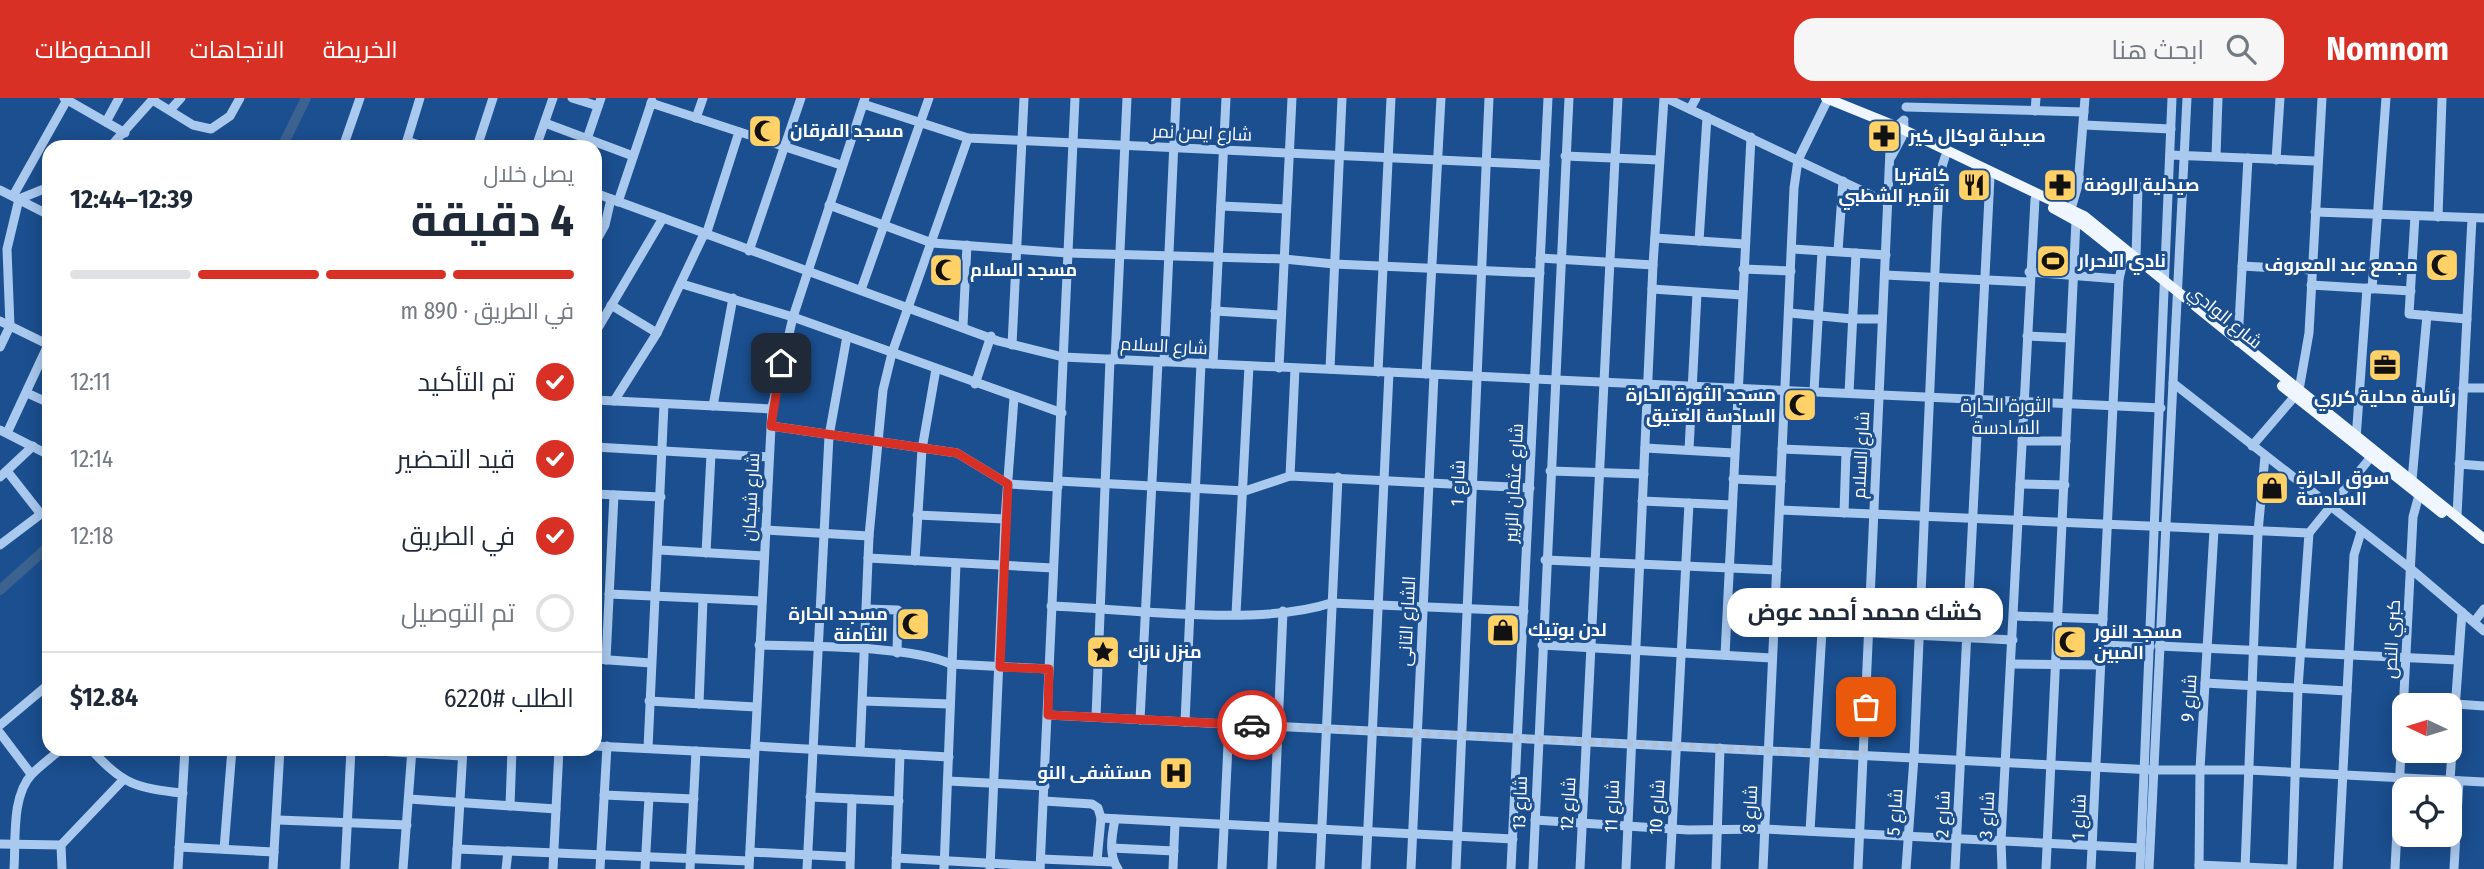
<!DOCTYPE html>
<html lang="ar">
<head>
<meta charset="utf-8">
<style>
  body { margin:0; font-family:"Fira Sans Condensed",Cairo,sans-serif; background:#f6f6f7; color:#1f2937; direction:rtl; height:100vh; display:flex; flex-direction:column; font-size:26px; white-space:nowrap }
  * { box-sizing:border-box; margin:0 }
  p { font-size:23px; color:#747a83 }
  .icon { flex:none; width:38px; height:38px; fill:none; stroke:currentColor; stroke-width:2; stroke-linecap:round; stroke-linejoin:round }
  .map { position:relative; flex:1; overflow:hidden; direction:ltr }
  .details { position:absolute; left:42px; top:42px; width:560px; height:616px; display:flex; flex-direction:column; background:#fff; border-radius:21px; box-shadow:0 4px 18px #0003; direction:rtl }
  .details>* { flex:none }
  .needle { width:46px; rotate:274deg }
  .controls { position:absolute; left:2392px; top:595px; display:grid; gap:14px }
  .controls a { display:grid; place-items:center; width:70px; height:70px; border-radius:14px; background:#fff; box-shadow:0 4px 18px #0003; font-size:35px }
  .pin { position:absolute; display:grid; place-items:center; width:60px; height:60px; color:#fff; margin:-30px; border-radius:14px; box-shadow:0 4px 10px #0006 }
  .courier { position:absolute; display:grid; place-items:center; width:70px; height:70px; margin:-35px; border:5px solid #d93025; border-radius:50%; background:#fff; color:#222; box-shadow:0 2px 9px #0007 }
  .bubble { position:absolute; height:49px; border-radius:21px; background:#fff; box-shadow:0 4px 18px #0003; font-size:23px; font-weight:700; line-height:49px; text-align:center; direction:rtl }
  .head em { font-style:normal; font-weight:700 }
  .head div { display:flex; flex-direction:column-reverse }
  .head { display:flex; align-items:center; justify-content:space-between; height:119px; padding:0 28px }
  h1 { font-size:46px; font-weight:700; line-height:52px }
  .bar { display:grid; grid-template-columns:repeat(4,1fr); gap:10px 7px; align-content:center; height:84px; padding:0 28px }
  .bar i { height:9px; border-radius:5px; background:#e0e1e3 }
  .bar .current { background:#d93025 }
  .bar p { grid-column:span 4 }
  .line { display:flex; align-items:center; gap:18px; padding:0 28px; border-top:2px solid #e0e1e3 }
  .line div { flex:1 }
  ol { padding:0 28px; list-style:none }
  li { display:flex; align-items:center; gap:21px; height:77px }
  li p { margin-inline-start:auto }
  li .icon { padding:7px; border-radius:50%; background:#d93025; color:#fff; stroke-width:4 }
  li:last-child { color:#747a83 }
  li i { width:38px; height:38px; border:4px solid #e0e1e3; border-radius:50% }
  header { display:flex; align-items:center; gap:42px; box-sizing:border-box; height:98px; padding:0 35px; background:#d93025; color:#fff }
  header strong { font-size:33px }
  nav { display:flex; gap:38px; margin-inline-start:auto; font-size:24px }
  .search { width:490px; height:63px; background:#f6f6f7; display:flex; align-items:center; gap:18px; box-sizing:border-box; padding:0 24px; border-radius:21px; color:#747a83; font-size:26px }
  .map>svg:first-child { display:block }
</style>
</head>
<body>
<header>
<strong>Nomnom</strong>
<div class="search"><svg class="icon" aria-label="search" viewBox="0 0 24 24"><circle cx="10" cy="10" r="6"/><path d="M15 15l6 6"/></svg>ابحث هنا</div>
<nav><a>الخريطة</a><a>الاتجاهات</a><a>المحفوظات</a></nav>
</header>
<div class="map">
<svg width="2484" height="771" viewBox="0 0 2484 771">
  <rect width="100%" height="100%" fill="#1b4f8f"/>
  <g fill="none" stroke-linecap="round" stroke-linejoin="round">
    <!-- river -->
    <g stroke="#3c6290" stroke-width="10">
      <path d="M 282,49 L 306,0"/>
      <path d="M 0,492 L 49,448"/>
    </g>
    <!-- minor -->
    <g stroke="#a9c9ee" stroke-width="9">
      <path d="M 64,0 L 125,35"/>
      <path d="M 572,0 L 598,8"/>
      <path d="M 1666,0 L 1888,105"/>
      <path d="M 154,3 L 193,27 L 211,31 L 230,18 L 240,0"/>
      <path d="M 651,5 L 841,67"/>
      <path d="M 863,6 L 968,40 L 1545,67"/>
      <path d="M 1906,9 L 2084,14"/>
      <path d="M 171,11 L 181,0"/>
      <path d="M 1690,11 L 1696,0"/>
      <path d="M 2035,13 L 2036,0"/>
      <path d="M 696,20 L 703,0"/>
      <path d="M 106,24 L 119,0"/>
      <path d="M 545,25 L 633,58"/>
      <path d="M 2084,27 L 2171,31"/>
      <path d="M 587,41 L 601,0"/>
      <path d="M 407,43 L 425,49"/>
      <path d="M 110,49 L 154,0"/>
      <path d="M 343,49 L 360,0"/>
      <path d="M 405,49 L 420,0"/>
      <path d="M 477,49 L 493,0"/>
      <path d="M 536,49 L 553,0"/>
      <path d="M 2170,57 L 2316,63"/>
      <path d="M 1565,58 L 1659,62"/>
      <path d="M 2216,58 L 2218,0"/>
      <path d="M 1891,59 L 1902,39 L 1904,26"/>
      <path d="M 2276,62 L 2280,0"/>
      <path d="M 2077,80 L 2094,87 L 2169,90"/>
      <path d="M 0,92 L 49,117"/>
      <path d="M 595,95 L 998,243 L 1063,259 L 2161,310"/>
      <path d="M 13,98 L 68,0"/>
      <path d="M 19,101 L 49,89"/>
      <path d="M 618,104 L 652,3"/>
      <path d="M 829,107 L 932,145 L 1068,155 L 1284,161 L 1334,166 L 1540,175"/>
      <path d="M 1221,108 L 1286,111"/>
      <path d="M 2071,111 L 2078,87 L 2085,0"/>
      <path d="M 2315,114 L 2484,120"/>
      <path d="M 2415,118 L 2409,216 L 2467,221"/>
      <path d="M 2438,119 L 2442,0"/>
      <path d="M 706,137 L 739,34"/>
      <path d="M 1655,140 L 1744,146"/>
      <path d="M 1699,143 L 1707,19"/>
      <path d="M 595,145 L 605,127 L 611,101"/>
      <path d="M 1793,151 L 1886,157"/>
      <path d="M 749,153 L 801,0"/>
      <path d="M 1838,153 L 1843,83"/>
      <path d="M 1540,160 L 1653,167"/>
      <path d="M 2136,160 L 2138,89"/>
      <path d="M 2242,168 L 2312,172"/>
      <path d="M 1743,171 L 1791,173"/>
      <path d="M 2029,174 L 2119,181"/>
      <path d="M 1885,177 L 2029,184"/>
      <path d="M 682,186 L 793,219 L 1062,315"/>
      <path d="M 2311,187 L 2411,193"/>
      <path d="M 1652,191 L 1742,197"/>
      <path d="M 2372,191 L 2386,0"/>
      <path d="M 861,192 L 929,0"/>
      <path d="M 611,207 L 657,235"/>
      <path d="M 1215,213 L 1280,217"/>
      <path d="M 1790,215 L 1852,221 L 1882,221"/>
      <path d="M 0,223 L 49,247"/>
      <path d="M 963,228 L 967,147"/>
      <path d="M 595,235 L 663,120"/>
      <path d="M 2027,238 L 2070,240"/>
      <path d="M 2238,244 L 2248,60"/>
      <path d="M 1012,247 L 1024,0"/>
      <path d="M 0,249 L 10,228 L 7,151 L 19,101"/>
      <path d="M 1115,262 L 1127,0"/>
      <path d="M 1164,264 L 1176,0"/>
      <path d="M 1213,266 L 1226,0"/>
      <path d="M 1279,270 L 1292,0"/>
      <path d="M 1330,271 L 1342,0"/>
      <path d="M 1378,274 L 1391,0"/>
      <path d="M 1426,276 L 1441,0"/>
      <path d="M 2173,285 L 2411,471 L 2484,533"/>
      <path d="M 975,286 L 991,238"/>
      <path d="M 2463,290 L 2484,290"/>
      <path d="M 2299,292 L 2309,235 L 2322,0"/>
      <path d="M 1814,293 L 1822,153"/>
      <path d="M 27,295 L 49,305"/>
      <path d="M 1849,295 L 1856,155"/>
      <path d="M 595,302 L 772,311"/>
      <path d="M 614,303 L 657,235 L 704,136"/>
      <path d="M 713,308 L 733,200"/>
      <path d="M 771,328 L 957,355 L 1008,386 L 1058,389"/>
      <path d="M 0,332 L 49,357"/>
      <path d="M 7,335 L 48,247"/>
      <path d="M 2356,341 L 2367,190"/>
      <path d="M 2022,343 L 2066,343"/>
      <path d="M 2252,348 L 2295,298"/>
      <path d="M 595,349 L 769,359"/>
      <path d="M 1645,350 L 1734,355"/>
      <path d="M 1782,351 L 1876,355"/>
      <path d="M 1689,352 L 1697,195"/>
      <path d="M 2459,366 L 2484,368"/>
      <path d="M 7,373 L 40,415"/>
      <path d="M 1550,373 L 1644,376"/>
      <path d="M 1290,378 L 1295,271"/>
      <path d="M 0,379 L 33,348"/>
      <path d="M 1733,381 L 1781,383"/>
      <path d="M 2412,382 L 2427,217"/>
      <path d="M 1058,383 L 1245,393 L 1290,378 L 1530,390"/>
      <path d="M 2020,386 L 2065,387"/>
      <path d="M 595,396 L 661,399"/>
      <path d="M 1642,403 L 1732,407"/>
      <path d="M 1780,412 L 2309,435 L 2298,590 L 2292,771"/>
      <path d="M 1844,415 L 1846,354"/>
      <path d="M 917,417 L 1005,421"/>
      <path d="M 2457,418 L 2472,120"/>
      <path d="M 765,432 L 869,438"/>
      <path d="M 2309,435 L 2371,359"/>
      <path d="M 0,447 L 49,410"/>
      <path d="M 659,452 L 764,458"/>
      <path d="M 706,455 L 711,356"/>
      <path d="M 868,460 L 1053,470"/>
      <path d="M 1545,462 L 1777,472"/>
      <path d="M 915,463 L 922,351 L 936,271"/>
      <path d="M 609,496 L 761,503"/>
      <path d="M 1051,508 C 1129,511 1259,529 1331,505 L 1524,513"/>
      <path d="M 867,511 L 898,512 L 897,555"/>
      <path d="M 1236,516 L 1249,268"/>
      <path d="M 2014,518 L 2103,521"/>
      <path d="M 2474,524 L 2484,511"/>
      <path d="M 1773,530 L 2013,542"/>
      <path d="M 759,547 C 809,549 907,547 951,566 L 1049,571"/>
      <path d="M 1542,547 L 1772,560"/>
      <path d="M 2102,547 L 2150,549"/>
      <path d="M 2159,548 L 2458,562"/>
      <path d="M 1725,557 L 1751,39"/>
      <path d="M 595,561 L 651,565"/>
      <path d="M 606,562 L 614,397"/>
      <path d="M 2011,566 L 2100,567"/>
      <path d="M 2205,585 L 2347,593"/>
      <path d="M 649,603 L 756,609"/>
      <path d="M 863,603 L 950,606"/>
      <path d="M 699,606 L 703,501"/>
      <path d="M 2456,606 L 2484,608"/>
      <path d="M 1048,617 L 2154,672 L 2249,672 L 2484,684"/>
      <path d="M 1096,619 L 1110,261"/>
      <path d="M 1140,622 L 1158,264"/>
      <path d="M 1185,624 L 1201,265"/>
      <path d="M 0,627 L 49,586"/>
      <path d="M 0,635 L 31,676"/>
      <path d="M 595,648 L 754,656"/>
      <path d="M 755,648 L 949,659"/>
      <path d="M 648,650 L 664,306"/>
      <path d="M 91,651 C 121,686 138,691 183,695"/>
      <path d="M 344,651 L 462,658"/>
      <path d="M 860,653 L 869,438 L 883,292 L 892,255 L 968,40"/>
      <path d="M 2450,682 L 2462,514"/>
      <path d="M 948,683 L 1045,688"/>
      <path d="M 604,697 L 694,701"/>
      <path d="M 810,699 L 899,703"/>
      <path d="M 409,701 L 556,711"/>
      <path d="M 1044,703 L 1092,706 L 1098,710 L 1101,720 L 1097,763"/>
      <path d="M 510,708 L 512,651"/>
      <path d="M 1101,720 L 1513,741"/>
      <path d="M 1115,721 C 1112,737 1108,757 1118,771"/>
      <path d="M 278,722 L 407,727"/>
      <path d="M 1535,722 L 1688,732 L 1764,731 L 2141,750"/>
      <path d="M 1810,733 L 1822,533"/>
      <path d="M 0,746 L 61,747"/>
      <path d="M 179,749 L 274,754"/>
      <path d="M 1112,750 L 1174,753"/>
      <path d="M 224,751 L 232,651"/>
      <path d="M 457,751 L 749,763"/>
      <path d="M 750,754 L 850,759"/>
      <path d="M 896,760 L 1040,768"/>
      <path d="M 1041,761 L 1113,764"/>
      <path d="M 2199,767 L 2289,771"/>
      <path d="M 14,771 C 16,743 11,698 32,676 C 41,667 52,659 61,651"/>
      <path d="M 62,771 L 61,747 L 123,682"/>
      <path d="M 178,771 L 185,651"/>
      <path d="M 273,771 L 280,651"/>
      <path d="M 345,771 L 351,651"/>
      <path d="M 403,771 L 412,651"/>
      <path d="M 456,771 L 463,651"/>
      <path d="M 506,771 L 508,753"/>
      <path d="M 553,771 L 559,651"/>
      <path d="M 600,771 L 607,648"/>
      <path d="M 645,771 L 649,699"/>
      <path d="M 690,771 L 696,653"/>
      <path d="M 749,771 L 772,309 L 793,219 L 865,0"/>
      <path d="M 807,771 L 829,338 L 847,238"/>
      <path d="M 850,771 L 852,701"/>
      <path d="M 896,771 L 900,656"/>
      <path d="M 944,771 L 956,465"/>
      <path d="M 990,771 L 1005,421 L 1014,300"/>
      <path d="M 1040,771 L 1075,0"/>
      <path d="M 1173,771 L 1175,725"/>
      <path d="M 1222,771 L 1229,626"/>
      <path d="M 1272,771 L 1283,513"/>
      <path d="M 1320,771 L 1338,379"/>
      <path d="M 1366,771 L 1389,274"/>
      <path d="M 1411,771 L 1434,277"/>
      <path d="M 1456,771 L 1489,0"/>
      <path d="M 1511,771 L 1548,0"/>
      <path d="M 1533,771 L 1569,0"/>
      <path d="M 1580,771 L 1618,0"/>
      <path d="M 1626,771 L 1653,167 L 1664,0"/>
      <path d="M 1670,771 L 1689,405"/>
      <path d="M 1716,771 L 1720,650"/>
      <path d="M 1763,771 L 1794,90 L 1798,62 L 1828,1"/>
      <path d="M 1858,771 L 1890,52 L 1896,29 L 1904,22"/>
      <path d="M 1906,771 L 1914,659 L 1937,126 L 1940,75 L 1945,59"/>
      <path d="M 1955,771 L 1990,79"/>
      <path d="M 2002,771 L 2001,743 L 2035,101"/>
      <path d="M 2046,771 L 2076,122"/>
      <path d="M 2091,771 L 2119,181 L 2124,160"/>
      <path d="M 2140,771 L 2172,0"/>
      <path d="M 2149,771 L 2187,0"/>
      <path d="M 2199,771 L 2200,671 L 2214,432"/>
      <path d="M 2245,771 L 2258,434 L 2265,358"/>
      <path d="M 2338,771 L 2354,457 L 2361,434"/>
      <path d="M 2395,771 L 2413,419 L 2419,397"/>
      <path d="M 2454,771 L 2459,683"/>
    </g>
    <!-- major -->
    <g stroke="#f0f6ff" stroke-width="10">
      <path d="M 1826,0 L 1900,30 L 2084,118 L 2484,441"/>
      <path d="M 2053,110 L 2082,126 L 2126,161"/>
      <path d="M 2282,288 L 2442,415"/>
    </g>
  </g>
  <g fill="none" stroke-linecap="round" stroke-linejoin="round">
    <!-- done -->
    <path stroke="#afc1d8" stroke-width="7" stroke-dasharray="0 12.6" d="M 1252,627 L 1864,657 L 1866,609"/>
    <!-- route -->
    <path stroke="#d93025" stroke-width="9" d="M 781,265 L 771,328 L 957,355 L 1008,386 L 1000,569 L 1049,571 L 1048,617 L 1252,627"/>
  </g>
  <!-- icons -->
  <defs>
    <g id="mosque-square" transform="scale(1.75)"><rect x="-9" y="-9" width="18" height="18" rx="4" fill="#ffd166" stroke="#1b4f8f"/><path d="M3.5-4.9A6 6 0 1 0 3.5 4.9A5 5 0 1 1 3.5-4.9Z" fill="#111"/></g>
    <g id="pharmacy-square" transform="scale(1.75)"><rect x="-9" y="-9" width="18" height="18" rx="4" fill="#ffd166" stroke="#1b4f8f"/><path d="M-2-6h4v4h4v4h-4v4h-4v-4h-4v-4h4Z" fill="#111"/></g>
    <g id="restaurant-square" transform="scale(1.75)"><rect x="-9" y="-9" width="18" height="18" rx="4" fill="#ffd166" stroke="#1b4f8f"/><path d="M-5-6h1v4h1v-4h1v4h1v-4h1v5L-1.5 .5V6h-2V.5L-5-1ZM5-6V6H3V1.5H1.5Q1.5-4 5-6Z" fill="#111"/></g>
    <g id="stadium-square" transform="scale(1.75)"><rect x="-9" y="-9" width="18" height="18" rx="4" fill="#ffd166" stroke="#1b4f8f"/><path d="M0-5a6.5 5 0 1 0 0 10a6.5 5 0 1 0 0-10ZM-3.5-1.8h7v3.6h-7Z" fill="#111"/></g>
    <g id="office-square" transform="scale(1.75)"><rect x="-9" y="-9" width="18" height="18" rx="4" fill="#ffd166" stroke="#1b4f8f"/><path d="M-6-3h4V-5.5h4V-3h4V5H-6ZM-1-4.5V-3h2v-1.5ZM-6 0V1H6V0Z" fill="#111"/></g>
    <g id="shop-square" transform="scale(1.75)"><rect x="-9" y="-9" width="18" height="18" rx="4" fill="#ffd166" stroke="#1b4f8f"/><path d="M-5-2.5h2.3a2.7 3.5 0 0 1 5.4 0H5L5.5 6h-11ZM-1.5-2.5h3a1.5 2.3 0 0 0-3 0Z" fill="#111"/></g>
    <g id="sight-square" transform="scale(1.75)"><rect x="-9" y="-9" width="18" height="18" rx="4" fill="#ffd166" stroke="#1b4f8f"/><path d="M0-6L1.8-2.2L6-1.7L2.9 1.2L3.7 5.4L0 3.3L-3.7 5.4L-2.9 1.2L-6-1.7L-1.8-2.2Z" fill="#111"/></g>
    <g id="hospital-square" transform="scale(1.75)"><rect x="-9" y="-9" width="18" height="18" rx="4" fill="#ffd166" stroke="#1b4f8f"/><path d="M-5-5h3v3.5h4V-5h3V5h-3V1.5h-4V5h-3Z" fill="#111"/></g>
  </defs>
  <g fill-rule="evenodd">
    <use href="#mosque-square" x="765" y="33"/>
    <use href="#pharmacy-square" x="1884" y="38"/>
    <use href="#restaurant-square" x="1974" y="87"/>
    <use href="#pharmacy-square" x="2060" y="87"/>
    <use href="#stadium-square" x="2053" y="163"/>
    <use href="#mosque-square" x="2442" y="167"/>
    <use href="#mosque-square" x="946" y="172"/>
    <use href="#office-square" x="2385" y="267"/>
    <use href="#mosque-square" x="1800" y="307"/>
    <use href="#shop-square" x="2272" y="390"/>
    <use href="#mosque-square" x="913" y="526"/>
    <use href="#shop-square" x="1503" y="532"/>
    <use href="#mosque-square" x="2070" y="544"/>
    <use href="#sight-square" x="1103" y="554"/>
    <use href="#hospital-square" x="1176" y="675"/>
  </g>
  <g text-anchor="middle" dominant-baseline="central" stroke-width="6" stroke-linejoin="round" paint-order="stroke">
    <!-- poi labels -->
    <g font-size="18" font-weight="bold" fill="#fff" stroke="#1b4f8f" text-anchor="start">
      <text x="790" y="33">مسجد الفرقان</text>
      <text x="1909" y="38">صيدلية لوكال كير</text>
      <text x="1950" y="77" text-anchor="end">كافتريا<tspan x="1950" dy="21">الأمير الشطبي</tspan></text>
      <text x="2084" y="87">صيدلية الروضة</text>
      <text x="2078" y="163">نادي الاحرار</text>
      <text x="2418" y="167" text-anchor="end">مجمع عبد المعروف</text>
      <text x="970" y="172">مسجد السلام</text>
      <text x="1776" y="297" text-anchor="end">مسجد الثورة الحارة<tspan x="1776" dy="21">السادسة العتيق</tspan></text>
      <text x="2385" y="299" text-anchor="middle">رئاسة محلية كرري</text>
      <text x="2296" y="380">سوق الحارة<tspan x="2296" dy="21">السادسة</tspan></text>
      <text x="888" y="516" text-anchor="end">مسجد الحارة<tspan x="888" dy="21">الثامنة</tspan></text>
      <text x="1528" y="532">لدن بوتيك</text>
      <text x="2094" y="534">مسجد النور<tspan x="2094" dy="21">المبين</tspan></text>
      <text x="1128" y="554">منزل نازك</text>
      <text x="1152" y="675" text-anchor="end">مستشفى النو</text>
    </g>
    <!-- street labels -->
    <g font-size="18" fill="#fff" stroke="#1b4f8f">
      <text transform="translate(1202 35) rotate(2)">شارع ايمن نمر</text>
      <text transform="translate(2225 219) rotate(39)">شارع الوادي</text>
      <text transform="translate(1164 248) rotate(3)">شارع السلام</text>
      <text transform="translate(1861 357) rotate(-87)">شارع السلام</text>
      <text transform="translate(1458 385) rotate(-88)">شارع 1</text>
      <text transform="translate(1514 385) rotate(-87)">شارع عثمان الزبير</text>
      <text transform="translate(751 399) rotate(-87)">شارع شيكان</text>
      <text transform="translate(1407 523) rotate(-87)">الشارع التانى</text>
      <text transform="translate(2392 541) rotate(-87)">كبري النص</text>
      <text transform="translate(2189 600) rotate(-86)">شارع 9</text>
      <text transform="translate(1520 705) rotate(-88)">شارع 13</text>
      <text transform="translate(1568 706) rotate(-87)">شارع 12</text>
      <text transform="translate(1612 708) rotate(-88)">شارع 11</text>
      <text transform="translate(1657 709) rotate(-87)">شارع 10</text>
      <text transform="translate(1750 711) rotate(-87)">شارع 8</text>
      <text transform="translate(1895 714) rotate(-86)">شارع 5</text>
      <text transform="translate(1943 716) rotate(-88)">شارع 2</text>
      <text transform="translate(1987 717) rotate(-87)">شارع 3</text>
      <text transform="translate(2079 719) rotate(-88)">شارع 1</text>
    </g>
    <!-- neighbourhood labels -->
    <g font-size="19" fill="#fff" stroke="#1b4f8f">
      <text x="2006" y="307">الثورة الحارة<tspan x="2006" dy="22">السادسة</tspan></text>
    </g>
  </g>
</svg>
<div class="controls">
<a><svg class="needle" viewBox="-14 -14 28 28"><path d="M0-13l5 13h-10z" fill="#e53935"/><path d="M0 13l5-13h-10z" fill="#747a83"/></svg></a>
<a><svg class="icon" aria-label="locate" viewBox="0 0 24 24"><circle cx="12" cy="12" r="6"/><path d="M12 2v4M12 18v4M2 12h4M18 12h4"/></svg></a>
</div>
<div class="pin" style="left:1866px;top:609px;background:#ea580c"><svg class="icon" aria-label="bag" viewBox="0 0 24 24"><path d="M5 8h14l-1 12H6zM9 8a3 3 0 0 1 6 0"/></svg></div>
<div class="pin" style="left:781px;top:265px;background:#1f2937"><svg class="icon" aria-label="home" viewBox="0 0 24 24"><path d="M3 11l9-7 9 7M6 9v11h12V9"/></svg></div>
<div class="courier" style="left:1252px;top:627px"><svg class="icon" aria-label="car" viewBox="0 0 24 24"><path d="M5 17H2v-5l4-1 3-4h7l3 4 3 1v5h-3M9 17h6M6 11h13"/><circle cx="7" cy="17" r="2"/><circle cx="17" cy="17" r="2"/></svg></div>
<div class="bubble" style="left:1727px;top:490px;width:276px">كشك محمد أحمد عوض</div>
<section class="details">
<div class="head"><div><h1>4 دقيقة</h1><p>يصل خلال</p></div><em>12:39–12:44</em></div>
<div class="bar"><i class="current"></i><i class="current"></i><i class="current"></i><i></i><p>في الطريق · 890 m</p></div>
<ol>
<li><svg class="icon" aria-label="check" viewBox="0 0 24 24"><path d="M5 12l5 5 9-10"/></svg>تم التأكيد<p>12:11</p></li>
<li><svg class="icon" aria-label="check" viewBox="0 0 24 24"><path d="M5 12l5 5 9-10"/></svg>قيد التحضير<p>12:14</p></li>
<li><svg class="icon" aria-label="check" viewBox="0 0 24 24"><path d="M5 12l5 5 9-10"/></svg>في الطريق<p>12:18</p></li>
<li><i></i>تم التوصيل</li>
</ol>
<div class="line" style="height:91px"><div>الطلب #6220</div><b>$12.84</b></div>
</section>
</div>
</body>
</html>
